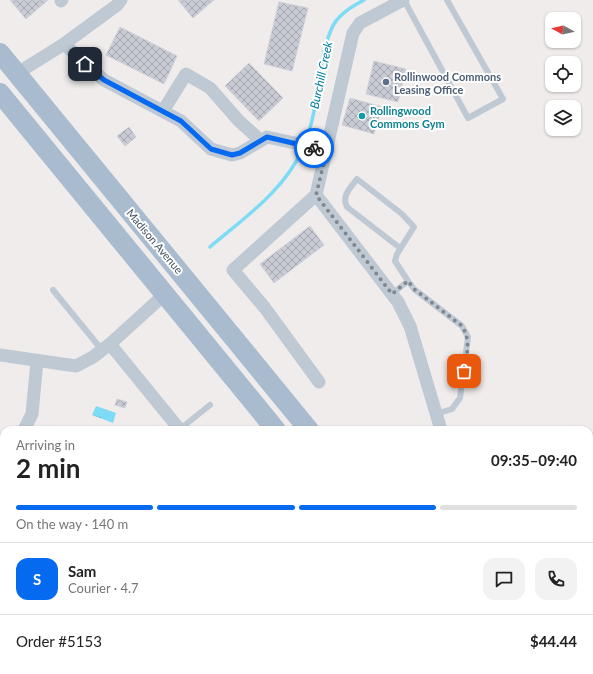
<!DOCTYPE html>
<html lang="en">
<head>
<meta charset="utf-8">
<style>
  body { margin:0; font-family:Lato,sans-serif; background:#f2f2f2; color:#222; height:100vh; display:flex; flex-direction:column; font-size:15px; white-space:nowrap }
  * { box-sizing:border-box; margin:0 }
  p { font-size:13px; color:#767676 }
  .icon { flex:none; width:22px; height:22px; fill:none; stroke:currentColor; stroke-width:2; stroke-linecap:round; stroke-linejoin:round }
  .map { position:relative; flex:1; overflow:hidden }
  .details { position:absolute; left:0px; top:426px; width:593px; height:248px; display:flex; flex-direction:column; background:#fff; border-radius:12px 12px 0 0; box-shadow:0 1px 3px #0004 }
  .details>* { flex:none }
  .needle { width:26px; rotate:278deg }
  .buttons { position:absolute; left:545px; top:12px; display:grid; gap:8px }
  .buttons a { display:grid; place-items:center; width:36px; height:36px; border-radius:8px; background:#fff; box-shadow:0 1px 3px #0004; font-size:20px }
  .pin { position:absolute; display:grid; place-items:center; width:34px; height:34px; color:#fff; margin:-17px; border-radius:8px; box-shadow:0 2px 6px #0006 }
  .courier { position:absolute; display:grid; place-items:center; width:40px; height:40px; margin:-20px; border:3px solid #066af0; border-radius:50%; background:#fff; color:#222; box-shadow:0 1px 5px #0007 }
  .head em { font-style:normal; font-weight:700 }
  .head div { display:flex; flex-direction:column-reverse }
  .head { display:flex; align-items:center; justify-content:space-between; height:68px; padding:0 16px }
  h1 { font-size:26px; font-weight:700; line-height:30px }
  .bar { display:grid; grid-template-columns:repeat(4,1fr); gap:6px 4px; align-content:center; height:48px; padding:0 16px }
  .bar i { height:5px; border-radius:3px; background:#e0e0e0 }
  .bar .on { background:#066af0 }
  .bar p { grid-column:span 4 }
  .line { display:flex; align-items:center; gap:10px; padding:0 16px; border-top:1px solid #e0e0e0 }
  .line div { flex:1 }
  .round { display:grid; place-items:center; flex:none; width:42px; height:42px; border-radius:12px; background:#f2f2f2 }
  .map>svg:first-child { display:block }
</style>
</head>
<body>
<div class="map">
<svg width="593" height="674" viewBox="0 0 593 674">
  <defs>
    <pattern id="water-ripples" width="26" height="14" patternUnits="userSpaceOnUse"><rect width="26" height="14" fill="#7ddbf5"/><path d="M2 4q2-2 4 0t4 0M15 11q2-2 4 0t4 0" fill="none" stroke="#68b4ca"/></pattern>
    <pattern id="building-cross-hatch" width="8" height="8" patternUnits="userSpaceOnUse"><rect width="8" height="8" fill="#c8cbd3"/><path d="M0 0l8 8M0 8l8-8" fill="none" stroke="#a4a7ae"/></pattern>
  </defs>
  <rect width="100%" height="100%" fill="#f0ecec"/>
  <!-- water -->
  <path fill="url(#water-ripples)" d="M 96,406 L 116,413 L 113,423 L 92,415 Z"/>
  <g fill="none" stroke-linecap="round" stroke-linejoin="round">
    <!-- stream -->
    <g stroke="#7ddbf5" stroke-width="3.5">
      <path d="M 305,142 C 320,107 316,66 331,30 C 336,16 351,7 364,0"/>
      <path d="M 210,247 C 244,218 285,190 303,148"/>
    </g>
  </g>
  <!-- building -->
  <g fill="url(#building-cross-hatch)" stroke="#d0d2d9">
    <path d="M 10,0 L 48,0 L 26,19 Z"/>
    <path d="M 178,0 L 214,0 L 193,18 Z"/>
    <path d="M 279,2 L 308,8 L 292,71 L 264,64 Z"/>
    <path d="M 120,27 L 177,56 L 164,84 L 106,55 Z"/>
    <path d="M 374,61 L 406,69 L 398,102 L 366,94 Z"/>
    <path d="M 249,63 L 283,98 L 259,121 L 225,86 Z"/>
    <path d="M 350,98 L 382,107 L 374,134 L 342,125 Z"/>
    <path d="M 129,127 L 136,137 L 125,146 L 117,136 Z"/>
    <path d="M 310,226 L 324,245 L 274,283 L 260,264 Z"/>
    <path d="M 117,399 L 127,402 L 125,408 L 115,405 Z"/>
  </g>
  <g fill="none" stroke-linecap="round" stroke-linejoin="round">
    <!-- service -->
    <g stroke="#bec9d4" stroke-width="6">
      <path d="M 404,0 L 468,118 L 503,99 L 447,0"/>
      <path d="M 408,281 L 414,289 L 462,326 L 468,337 L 460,398 L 452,409 L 436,414"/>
      <path d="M 53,290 L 102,350"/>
      <path d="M 392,294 L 408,281 L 395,261 L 397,254 L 414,227 L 402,214 L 357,179 C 351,187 341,196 347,207 L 400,248"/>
      <path d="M 180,429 L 210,405"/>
      <path d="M 366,674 L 373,670"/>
    </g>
    <!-- minor -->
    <g stroke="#bec9d4" stroke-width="13">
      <path d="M 403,0 L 360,23 L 353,33 L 316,195 L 398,302 L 410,326 L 441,430"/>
      <path d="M 61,1 L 62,0"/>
      <path d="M 64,44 L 104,80 L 181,121 L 211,149 L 232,155 L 240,153 L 267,137 L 327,150"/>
      <path d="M 16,74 L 64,44 L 117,5 L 121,0"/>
      <path d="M 163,111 L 186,74 L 210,88 L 239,121 L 260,140"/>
      <path d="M 316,195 L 233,270 L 265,308 L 319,382"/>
      <path d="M 110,344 L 180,430"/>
      <path d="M 0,355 L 76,366 L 93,357 L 110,344 L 165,294"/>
      <path d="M 24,430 L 32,414 L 37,361"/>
      <path d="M 0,447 L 4,447"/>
      <path d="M 250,670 L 254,674"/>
      <path d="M 358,670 L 361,674"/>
      <path d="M 500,670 L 502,674"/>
      <path d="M 6,674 L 7,670"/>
      <path d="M 221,674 L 224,670"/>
      <path d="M 591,674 L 593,669"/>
    </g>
    <!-- primary -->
    <g stroke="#a9bccf" stroke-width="20">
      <path d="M 0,53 L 309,430"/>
      <path d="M 0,93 L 276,430"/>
      <path d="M 433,670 L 435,674"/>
      <path d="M 464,670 L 466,674"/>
    </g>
  </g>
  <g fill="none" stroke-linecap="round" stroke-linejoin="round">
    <!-- done -->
    <path stroke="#80878e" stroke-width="4" stroke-dasharray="0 7.2" d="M 314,148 L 327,150 L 316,195 L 392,294 L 408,281 L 414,289 L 462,326 C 471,340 467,355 464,371"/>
    <!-- route -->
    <path stroke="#066af0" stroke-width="5" d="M 85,64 L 104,80 L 181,121 L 211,149 L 232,155 L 240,153 L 267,137 L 314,148"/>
  </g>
  <!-- markers -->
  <circle fill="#5c6f8a" stroke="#fff" stroke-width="1.5" cx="386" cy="82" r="4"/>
  <circle fill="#0f9aa8" stroke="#fff" stroke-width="1.5" cx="362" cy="116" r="4"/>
  <g text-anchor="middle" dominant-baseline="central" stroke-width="4" stroke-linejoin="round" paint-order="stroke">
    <!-- service labels -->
    <g font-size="11" font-weight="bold" fill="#4e5e75" stroke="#fff" text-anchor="start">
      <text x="394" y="76">Rollinwood Commons<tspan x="394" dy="13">Leasing Office</tspan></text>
    </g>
    <!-- culture labels -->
    <g font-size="11" font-weight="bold" fill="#0d838f" stroke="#fff" text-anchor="start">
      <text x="370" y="110">Rollingwood<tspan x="370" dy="13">Commons Gym</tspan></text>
    </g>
    <!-- street labels -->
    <g font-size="11" fill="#43505c" stroke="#fff">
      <text transform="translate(155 241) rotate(50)">Madison Avenue</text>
    </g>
    <!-- water labels -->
    <g font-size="12" font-style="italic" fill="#027fa2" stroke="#fff">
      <text transform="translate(321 75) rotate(-78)">Burchill Creek</text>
    </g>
  </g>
</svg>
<div class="buttons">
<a><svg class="needle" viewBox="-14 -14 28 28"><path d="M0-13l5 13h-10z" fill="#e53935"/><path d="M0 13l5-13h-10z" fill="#767676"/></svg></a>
<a><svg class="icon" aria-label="locate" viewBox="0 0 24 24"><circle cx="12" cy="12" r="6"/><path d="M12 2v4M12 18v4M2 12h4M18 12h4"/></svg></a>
<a><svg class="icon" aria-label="layers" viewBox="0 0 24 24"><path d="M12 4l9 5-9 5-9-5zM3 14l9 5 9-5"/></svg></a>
</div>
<div class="pin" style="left:464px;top:371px;background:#ea580c"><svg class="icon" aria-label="bag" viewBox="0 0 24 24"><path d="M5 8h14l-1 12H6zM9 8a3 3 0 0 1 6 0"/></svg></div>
<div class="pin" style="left:85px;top:64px;background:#1f2937"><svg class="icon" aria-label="home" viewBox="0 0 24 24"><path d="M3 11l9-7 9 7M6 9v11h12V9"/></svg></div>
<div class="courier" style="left:314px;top:148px"><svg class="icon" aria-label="bike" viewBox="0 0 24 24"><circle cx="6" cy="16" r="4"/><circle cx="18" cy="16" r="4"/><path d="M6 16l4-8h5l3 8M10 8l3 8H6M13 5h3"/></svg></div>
<section class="details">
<div class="head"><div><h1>2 min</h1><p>Arriving in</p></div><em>09:35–09:40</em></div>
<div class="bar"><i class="on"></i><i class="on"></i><i class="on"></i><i></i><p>On the way · 140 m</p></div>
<div class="line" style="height:72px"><b class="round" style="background:#066af0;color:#fff">S</b><div><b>Sam</b><p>Courier · 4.7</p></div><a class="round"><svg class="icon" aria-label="chat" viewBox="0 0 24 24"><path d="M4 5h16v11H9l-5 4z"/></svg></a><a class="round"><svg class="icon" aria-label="phone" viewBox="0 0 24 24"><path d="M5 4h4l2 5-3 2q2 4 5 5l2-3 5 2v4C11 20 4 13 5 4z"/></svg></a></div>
<div class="line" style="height:52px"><div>Order #5153</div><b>$44.44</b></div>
</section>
</div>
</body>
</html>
